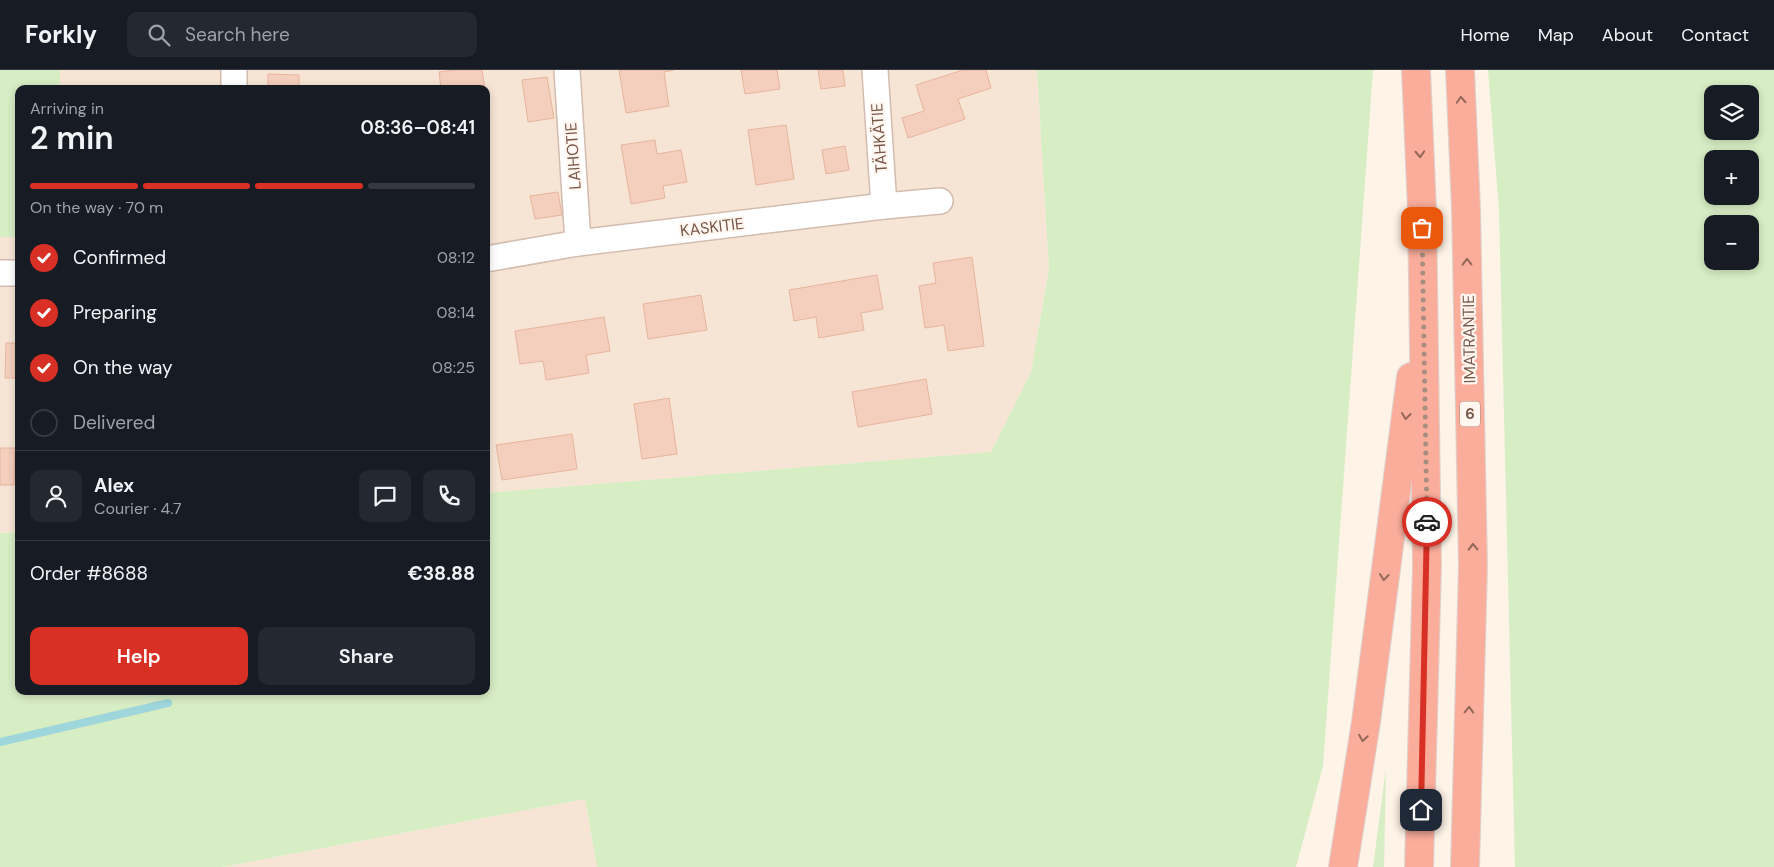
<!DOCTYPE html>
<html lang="en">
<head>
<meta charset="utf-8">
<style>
  body { margin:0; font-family:"DM Sans",sans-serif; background:#242831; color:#f1f3f6; height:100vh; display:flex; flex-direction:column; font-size:19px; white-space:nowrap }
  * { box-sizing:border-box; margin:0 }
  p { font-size:16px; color:#9ea1a6 }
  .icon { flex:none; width:28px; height:28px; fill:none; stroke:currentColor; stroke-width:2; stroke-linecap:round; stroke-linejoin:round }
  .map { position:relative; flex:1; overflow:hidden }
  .panel { position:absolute; left:15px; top:15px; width:475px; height:610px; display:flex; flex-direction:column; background:#171b24; border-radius:10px; box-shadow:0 2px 8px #0003 }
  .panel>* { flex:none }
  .controls { position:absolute; left:1704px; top:15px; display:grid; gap:10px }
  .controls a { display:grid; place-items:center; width:55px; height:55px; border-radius:10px; background:#171b24; box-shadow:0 2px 8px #0003; font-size:25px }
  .pin { position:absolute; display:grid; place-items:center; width:42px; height:42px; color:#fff; margin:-21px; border-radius:10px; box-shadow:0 2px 8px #0006 }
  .courier { position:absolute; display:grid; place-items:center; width:50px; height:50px; margin:-25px; border:4px solid #d93025; border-radius:50%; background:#fff; color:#222; box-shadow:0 1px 6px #0007 }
  .headline em { font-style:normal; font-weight:600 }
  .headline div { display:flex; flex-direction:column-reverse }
  .headline { display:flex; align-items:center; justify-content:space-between; height:85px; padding:0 15px }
  h1 { font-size:32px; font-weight:600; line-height:38px }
  .bar { display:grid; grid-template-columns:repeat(4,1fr); gap:8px 5px; align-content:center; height:60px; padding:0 15px }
  .bar i { height:6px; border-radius:4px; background:#363941 }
  .bar .active { background:#d93025 }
  .bar p { grid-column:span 4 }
  .line { display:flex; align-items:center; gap:12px; padding:0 15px; border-top:1px solid #363941 }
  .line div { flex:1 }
  .round { display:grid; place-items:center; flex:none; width:52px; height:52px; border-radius:10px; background:#242831 }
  ol { padding:0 15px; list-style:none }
  li { display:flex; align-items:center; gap:15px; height:55px }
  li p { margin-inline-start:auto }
  li .icon { padding:5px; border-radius:50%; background:#d93025; color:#fff; stroke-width:4 }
  li:last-child { color:#9ea1a6 }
  li i { width:28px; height:28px; border:2px solid #363941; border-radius:50% }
  .cta { display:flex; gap:10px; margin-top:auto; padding:10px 15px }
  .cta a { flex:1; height:58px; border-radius:10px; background:#d93025; color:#fff; font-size:20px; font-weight:600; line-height:58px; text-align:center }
  .cta a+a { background:#242831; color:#f1f3f6 }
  header { display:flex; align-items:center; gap:30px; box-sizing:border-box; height:70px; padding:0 25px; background:#171b24; border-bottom:1px solid #363941 }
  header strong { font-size:24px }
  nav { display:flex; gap:28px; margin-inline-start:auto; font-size:18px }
  .search { width:350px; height:45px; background:#242831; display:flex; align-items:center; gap:12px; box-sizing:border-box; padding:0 18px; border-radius:10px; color:#9ea1a6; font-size:19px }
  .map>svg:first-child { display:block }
</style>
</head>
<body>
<header>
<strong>Forkly</strong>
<div class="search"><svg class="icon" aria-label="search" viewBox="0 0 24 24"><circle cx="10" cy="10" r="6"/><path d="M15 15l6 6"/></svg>Search here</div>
<nav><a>Home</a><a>Map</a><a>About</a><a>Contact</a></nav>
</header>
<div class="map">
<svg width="1774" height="797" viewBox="0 0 1774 797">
  <rect width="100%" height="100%" fill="#fef3e7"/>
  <!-- residential -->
  <g fill="#f6e5d5">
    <path d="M 60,0 L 1037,0 L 1049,199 L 1031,302 L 991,382 L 486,423 L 486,19 L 60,19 Z"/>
    <path d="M 0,167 L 19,167 L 19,462 L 0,463 Z"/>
    <path d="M 585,729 L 597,797 L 222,797 Z"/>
  </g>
  <!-- green -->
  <g fill="#d7edc4" fill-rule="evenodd">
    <path d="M 0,0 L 60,0 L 60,19 L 19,19 L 19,167 L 0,167 Z"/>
    <path d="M 1037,0 L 1373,0 L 1323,696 L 1296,797 L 597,797 L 585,729 L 222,797 L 0,797 L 0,463 L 19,462 L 19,621 L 486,621 L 486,423 L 991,382 L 1031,302 L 1049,199 Z"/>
    <path d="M 1488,0 L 1774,0 L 1774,797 L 1515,797 L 1499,140 ZM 1712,24 L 1750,24 L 1750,61 L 1712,61 ZM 1712,89 L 1750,89 L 1750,126 L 1712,126 ZM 1712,154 L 1750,154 L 1750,191 L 1712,191 Z"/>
    <path d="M 1386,699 L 1384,797 L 1373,797 Z"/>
  </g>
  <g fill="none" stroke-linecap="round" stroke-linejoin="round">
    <!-- stream -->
    <path stroke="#9fd6db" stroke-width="8" d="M 0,672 L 168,633"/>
  </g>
  <!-- building -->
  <g fill="#f5cfbd" stroke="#e8b49c">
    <path d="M 454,0 L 482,0 L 485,19 L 441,19 L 439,2 Z"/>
    <path d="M 619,0 L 674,0 L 664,2 L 669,36 L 626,43 Z"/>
    <path d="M 741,0 L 777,0 L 780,19 L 745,24 Z"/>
    <path d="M 818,0 L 843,0 L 845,16 L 821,19 Z"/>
    <path d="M 963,0 L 986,0 L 991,18 L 958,29 L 965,49 L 908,68 L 902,48 L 924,41 L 916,15 Z"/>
    <path d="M 268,4 L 299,5 L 299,19 L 268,19 Z"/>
    <path d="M 547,7 L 554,48 L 528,52 L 522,10 Z"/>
    <path d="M 486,25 L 490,48 L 486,49 Z"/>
    <path d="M 786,55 L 794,109 L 756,115 L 748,60 Z"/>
    <path d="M 655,70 L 657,84 L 681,80 L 687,112 L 663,116 L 665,128 L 631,134 L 621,75 Z"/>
    <path d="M 845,76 L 849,100 L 826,104 L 822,80 Z"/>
    <path d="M 558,122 L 562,145 L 535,149 L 530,126 Z"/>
    <path d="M 972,187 L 984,276 L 948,281 L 944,255 L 925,258 L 919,216 L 936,213 L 933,193 Z"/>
    <path d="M 877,205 L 883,239 L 861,243 L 864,260 L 819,268 L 816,247 L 794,251 L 789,220 Z"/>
    <path d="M 701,225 L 707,260 L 648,269 L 643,234 Z"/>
    <path d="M 604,247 L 610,281 L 586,285 L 589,303 L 546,310 L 543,291 L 520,294 L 515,261 Z"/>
    <path d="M 6,273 L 19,273 L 19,308 L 5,308 Z"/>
    <path d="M 926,309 L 932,344 L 858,357 L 852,322 Z"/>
    <path d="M 669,328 L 677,384 L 642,389 L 634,334 Z"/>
    <path d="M 572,364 L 577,399 L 502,410 L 496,375 Z"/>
    <path d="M 0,378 L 15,378 L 14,415 L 0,415 Z"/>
  </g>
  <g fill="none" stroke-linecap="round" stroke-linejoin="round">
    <!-- street casing -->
    <g stroke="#d3bcae" stroke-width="28">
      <g id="street">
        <path d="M 234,0 L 234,19"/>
        <path d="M 567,0 L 578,173"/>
        <path d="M 875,0 L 884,136"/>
        <path d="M 486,189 L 578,173 L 884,136 L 940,131"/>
        <path d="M 0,203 L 19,203"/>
      </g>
    </g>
    <!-- highway casing -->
    <g stroke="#dcd3d0" stroke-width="30">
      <g id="highway">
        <path d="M 1416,0 L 1422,140 L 1427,495 L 1419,797"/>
        <path d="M 1460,0 L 1466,139 L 1473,496 L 1465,797"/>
        <path d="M 1343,797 L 1366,652 L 1411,307"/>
      </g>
    </g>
    <!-- street -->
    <use href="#street" stroke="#fff" stroke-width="25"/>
    <!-- highway -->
    <use href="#highway" stroke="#fbad9b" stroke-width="28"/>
  </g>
  <!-- one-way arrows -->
  <defs><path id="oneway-chevron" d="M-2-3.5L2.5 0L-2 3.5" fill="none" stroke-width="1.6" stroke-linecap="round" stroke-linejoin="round" transform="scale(1.25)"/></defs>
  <g stroke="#936859">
    <use href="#oneway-chevron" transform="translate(1461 30) rotate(-93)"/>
    <use href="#oneway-chevron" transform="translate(1420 84) rotate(87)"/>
    <use href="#oneway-chevron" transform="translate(1467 192) rotate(-91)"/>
    <use href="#oneway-chevron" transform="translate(1406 346) rotate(97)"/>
    <use href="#oneway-chevron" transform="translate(1473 477) rotate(-91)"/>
    <use href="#oneway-chevron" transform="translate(1384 507) rotate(97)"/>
    <use href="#oneway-chevron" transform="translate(1469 640) rotate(-88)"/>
    <use href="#oneway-chevron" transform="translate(1363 668) rotate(99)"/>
  </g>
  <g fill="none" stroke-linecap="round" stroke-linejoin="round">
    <!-- done -->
    <path stroke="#a88e80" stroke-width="5" stroke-dasharray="0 9" d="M 1422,158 L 1427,452"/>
    <!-- route -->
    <path stroke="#d93025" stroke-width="6" d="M 1421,740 L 1427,452"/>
  </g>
  <g text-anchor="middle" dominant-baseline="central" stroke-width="4.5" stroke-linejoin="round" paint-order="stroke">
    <!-- shield labels -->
    <rect fill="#fff7ef" stroke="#a1877b" stroke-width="1" x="1460" y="331.5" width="20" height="25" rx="4"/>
    <g font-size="15" font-weight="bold" fill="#795749">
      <text x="1470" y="344">6</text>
    </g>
    <!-- street labels -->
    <g font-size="16" fill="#795749" stroke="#fff7ef">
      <text transform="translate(879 68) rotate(-94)">TÄHKÄTIE</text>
      <text transform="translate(573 86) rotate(-94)">LAIHOTIE</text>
      <text transform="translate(712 157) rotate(-7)">KASKITIE</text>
      <text transform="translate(1469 269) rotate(-91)">IMATRANTIE</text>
    </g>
  </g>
</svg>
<div class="controls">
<a><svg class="icon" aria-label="layers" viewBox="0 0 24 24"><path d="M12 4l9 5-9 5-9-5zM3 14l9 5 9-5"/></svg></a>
<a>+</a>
<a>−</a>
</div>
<div class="pin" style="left:1422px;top:158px;background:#ea580c"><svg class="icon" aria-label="bag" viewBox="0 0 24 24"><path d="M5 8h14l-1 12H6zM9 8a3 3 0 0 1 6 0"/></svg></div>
<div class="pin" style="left:1421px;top:740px;background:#1f2937"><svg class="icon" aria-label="home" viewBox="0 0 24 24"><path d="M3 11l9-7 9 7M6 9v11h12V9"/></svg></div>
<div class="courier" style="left:1427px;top:452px"><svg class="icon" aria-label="car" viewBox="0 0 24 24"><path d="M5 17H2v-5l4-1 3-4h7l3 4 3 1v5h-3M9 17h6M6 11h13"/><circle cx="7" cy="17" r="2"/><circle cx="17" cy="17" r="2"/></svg></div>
<section class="panel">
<div class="headline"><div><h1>2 min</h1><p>Arriving in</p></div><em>08:36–08:41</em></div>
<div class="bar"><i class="active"></i><i class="active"></i><i class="active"></i><i></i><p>On the way · 70 m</p></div>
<ol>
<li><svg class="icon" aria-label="check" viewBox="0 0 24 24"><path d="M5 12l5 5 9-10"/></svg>Confirmed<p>08:12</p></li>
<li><svg class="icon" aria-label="check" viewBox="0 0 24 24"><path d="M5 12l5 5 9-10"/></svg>Preparing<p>08:14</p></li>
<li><svg class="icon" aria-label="check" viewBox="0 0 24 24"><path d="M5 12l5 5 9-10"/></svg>On the way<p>08:25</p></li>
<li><i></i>Delivered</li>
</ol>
<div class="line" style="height:90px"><a class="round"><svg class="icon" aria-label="person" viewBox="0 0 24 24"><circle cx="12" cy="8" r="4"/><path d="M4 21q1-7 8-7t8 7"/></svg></a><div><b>Alex</b><p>Courier · 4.7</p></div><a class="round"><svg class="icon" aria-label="chat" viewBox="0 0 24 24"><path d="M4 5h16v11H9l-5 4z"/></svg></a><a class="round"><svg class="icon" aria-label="phone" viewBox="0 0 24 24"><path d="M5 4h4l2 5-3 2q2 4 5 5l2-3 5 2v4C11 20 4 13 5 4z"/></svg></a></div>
<div class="line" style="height:65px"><div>Order #8688</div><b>€38.88</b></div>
<div class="cta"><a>Help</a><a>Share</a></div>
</section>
</div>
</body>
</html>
